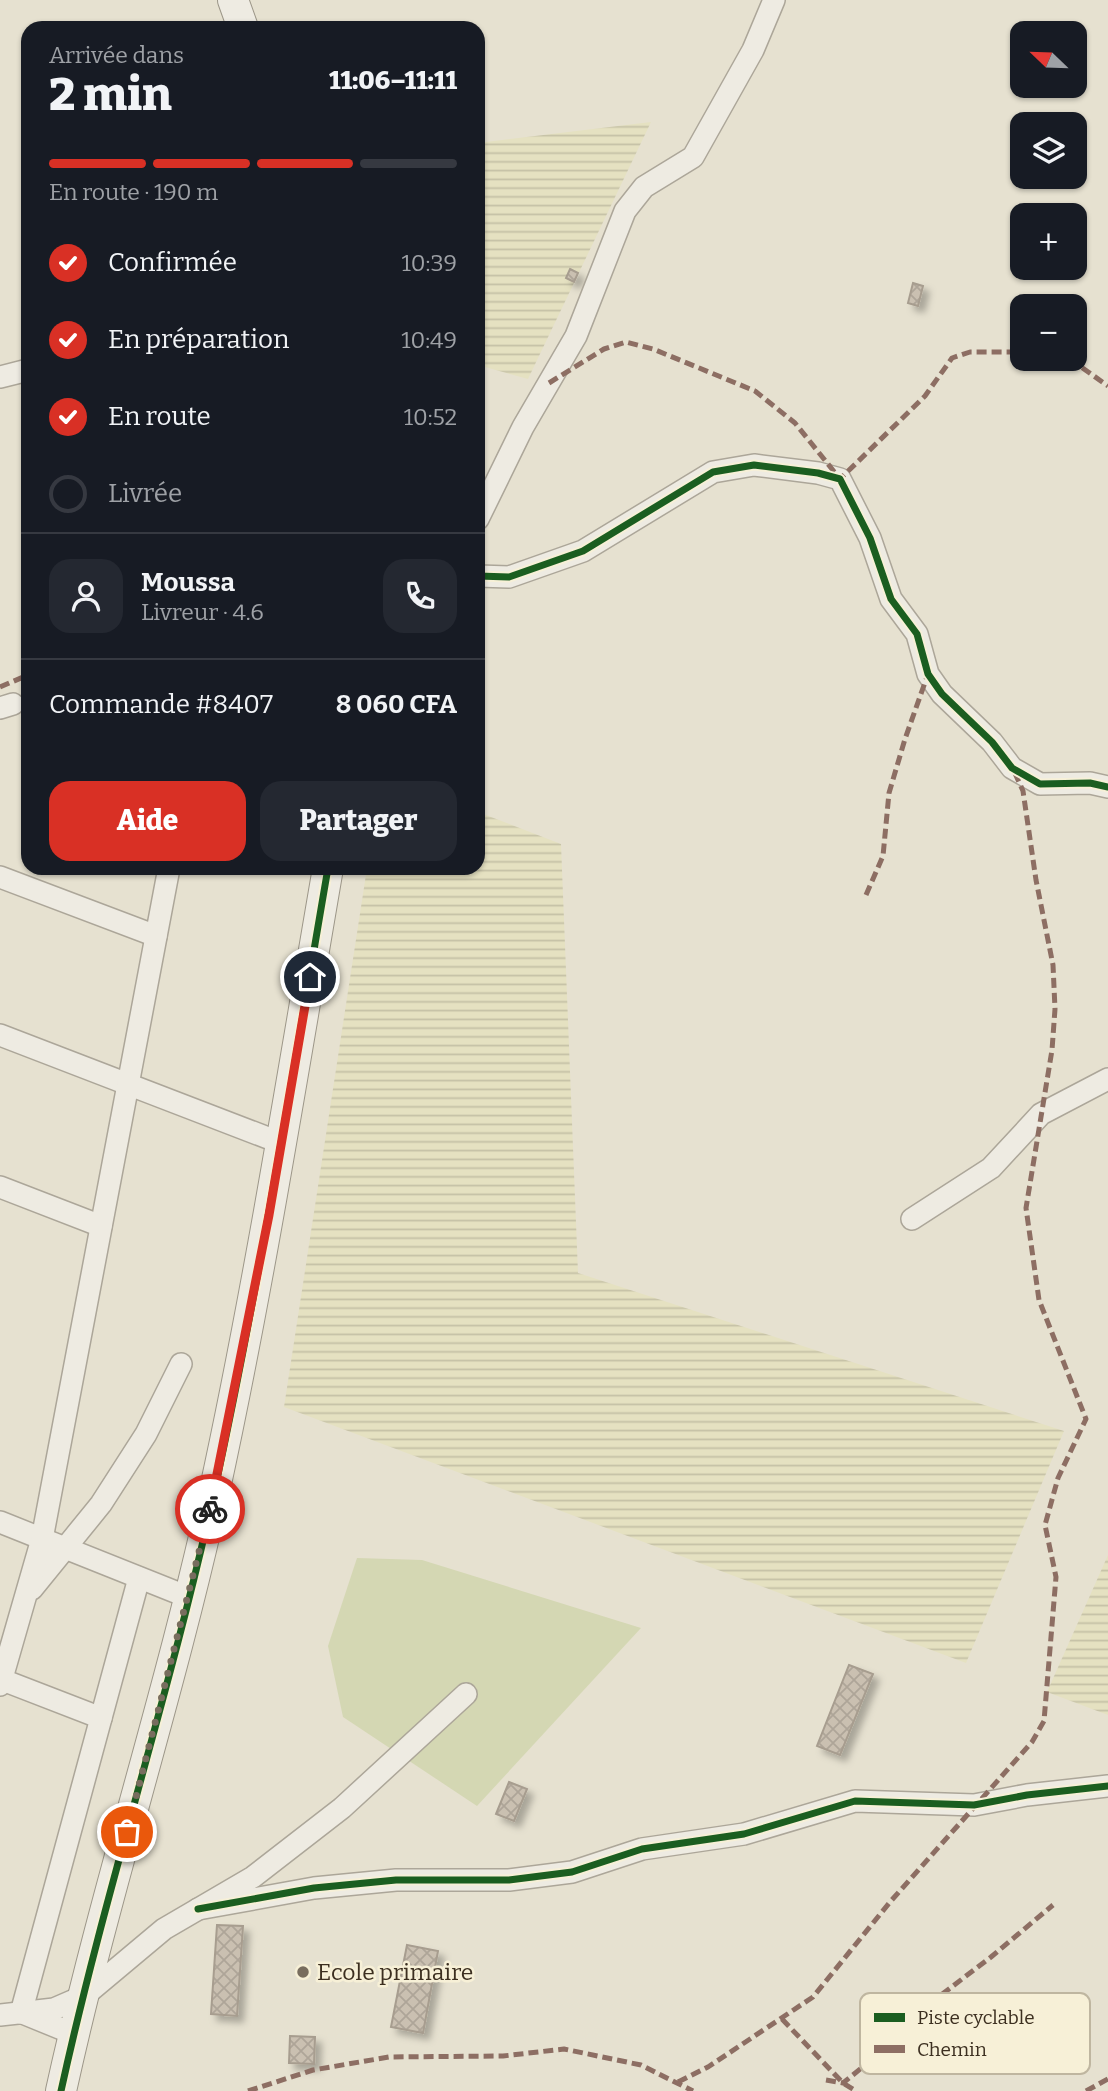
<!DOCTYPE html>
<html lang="fr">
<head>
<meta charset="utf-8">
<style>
  body { margin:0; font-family:Bitter,serif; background:#242831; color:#f1f3f6; height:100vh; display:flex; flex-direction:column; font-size:26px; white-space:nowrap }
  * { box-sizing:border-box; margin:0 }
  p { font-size:23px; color:#9ea1a6 }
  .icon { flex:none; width:38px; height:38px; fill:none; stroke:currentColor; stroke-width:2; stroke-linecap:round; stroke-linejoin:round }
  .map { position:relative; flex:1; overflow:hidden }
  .details { position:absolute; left:21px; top:21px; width:464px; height:854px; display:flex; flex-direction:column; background:#171b24; border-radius:21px; box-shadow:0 2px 5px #0004 }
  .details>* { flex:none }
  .needle { width:46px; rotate:293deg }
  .controls { position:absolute; left:1010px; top:21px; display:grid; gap:14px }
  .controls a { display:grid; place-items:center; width:77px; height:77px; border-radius:14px; background:#171b24; box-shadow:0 2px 5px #0004; font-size:35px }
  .pin { position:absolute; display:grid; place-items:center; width:60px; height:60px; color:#fff; margin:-30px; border:4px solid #fff; border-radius:50%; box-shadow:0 2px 7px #0007 }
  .courier { position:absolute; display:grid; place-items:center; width:70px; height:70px; margin:-35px; border:5px solid #d93025; border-radius:50%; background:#fff; color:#222; box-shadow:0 2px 9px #0007 }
  .summary em { font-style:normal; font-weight:800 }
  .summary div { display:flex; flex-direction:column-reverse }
  .summary { display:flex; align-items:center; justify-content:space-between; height:119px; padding:0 28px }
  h1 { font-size:46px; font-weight:800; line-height:52px }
  .bar { display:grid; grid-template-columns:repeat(4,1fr); gap:10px 7px; align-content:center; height:84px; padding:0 28px }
  .bar i { height:9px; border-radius:5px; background:#363941 }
  .bar .selected { background:#d93025 }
  .bar p { grid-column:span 4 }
  .line { display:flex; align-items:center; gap:18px; padding:0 28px; border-top:2px solid #363941 }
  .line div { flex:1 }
  .round { display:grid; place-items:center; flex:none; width:74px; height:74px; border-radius:21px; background:#242831 }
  ol { padding:0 28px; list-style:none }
  li { display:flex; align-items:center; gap:21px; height:77px }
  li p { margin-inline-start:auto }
  li .icon { padding:7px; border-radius:50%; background:#d93025; color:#fff; stroke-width:4 }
  li:last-child { color:#9ea1a6 }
  li i { width:38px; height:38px; border:4px solid #363941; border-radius:50% }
  .button { display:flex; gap:14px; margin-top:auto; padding:14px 28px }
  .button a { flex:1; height:80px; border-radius:21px; background:#d93025; color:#fff; font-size:28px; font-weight:800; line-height:80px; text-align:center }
  .button a+a { background:#242831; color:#f1f3f6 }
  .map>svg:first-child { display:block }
</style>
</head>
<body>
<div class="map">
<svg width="1108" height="2091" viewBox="0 0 1108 2091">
  <defs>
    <pattern id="farmland-rules" width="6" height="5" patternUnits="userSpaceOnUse" patternTransform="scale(1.75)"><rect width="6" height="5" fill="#e5e1c1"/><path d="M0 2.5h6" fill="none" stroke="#c5c1a6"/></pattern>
    <pattern id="building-cross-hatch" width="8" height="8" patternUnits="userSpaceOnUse" patternTransform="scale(1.75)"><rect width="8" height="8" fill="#cac0b1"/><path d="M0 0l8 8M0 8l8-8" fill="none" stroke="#aea598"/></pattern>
    <filter id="shadow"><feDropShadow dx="6" dy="6" stdDeviation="3.5" flood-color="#0004"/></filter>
  </defs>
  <rect width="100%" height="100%" fill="#e6e1d0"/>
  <!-- farmland -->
  <g fill="url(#farmland-rules)">
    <path d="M 651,122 L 528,379 L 478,365 L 478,143 Z"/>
    <path d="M 478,812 L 561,844 L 578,1273 L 1064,1431 L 966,1663 L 284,1407 L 367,868 L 478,868 Z"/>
    <path d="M 1108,1555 L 1108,1715 L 1047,1692 Z"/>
  </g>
  <!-- garden -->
  <path fill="#d4d7b3" d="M 357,1558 L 422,1560 L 641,1628 L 477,1806 L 343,1717 L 328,1646 Z"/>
  <!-- building -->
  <g fill="url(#building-cross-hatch)" stroke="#a79d8f" stroke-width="2" filter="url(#shadow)">
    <path d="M 570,269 L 578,273 L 574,282 L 566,278 Z"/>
    <path d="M 913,283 L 923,286 L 918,306 L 908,303 Z"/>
    <path d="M 849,1665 L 873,1674 L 840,1755 L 817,1746 Z"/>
    <path d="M 509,1782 L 527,1789 L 514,1821 L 496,1814 Z"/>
    <path d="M 217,1925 L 243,1926 L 237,2016 L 211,2014 Z"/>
    <path d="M 407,1945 L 438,1951 L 423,2033 L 391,2027 Z"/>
    <path d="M 290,2036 L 315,2037 L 314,2064 L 289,2063 Z"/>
  </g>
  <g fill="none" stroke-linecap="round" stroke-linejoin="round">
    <!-- street casing -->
    <g stroke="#aca699" stroke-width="24">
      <g id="street">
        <path d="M 0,377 L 28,370"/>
        <path d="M 478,519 L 523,427 L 576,336 L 625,211 L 644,187 L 693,157 L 753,50 L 774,0"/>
        <path d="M 478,576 L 509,577 L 583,551 L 713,472 L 754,465 L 818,473 L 840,479 L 870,538 L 891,599 L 917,634 L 928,674 L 942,694 L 992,742 L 1012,768 L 1040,784 L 1090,783 L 1108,787"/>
        <path d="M 0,708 L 13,704"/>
        <path d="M 0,877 L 156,936"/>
        <path d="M 0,1035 L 281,1143"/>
        <path d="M 0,1187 L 101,1226"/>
        <path d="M 912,1219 L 991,1168 L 1041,1114 L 1108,1079"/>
        <path d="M 0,1522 L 188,1597"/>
        <path d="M 32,1589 L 101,1504 L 146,1434 L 181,1364"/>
        <path d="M 0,1679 L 101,1718"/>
        <path d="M 0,1685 L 42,1539 L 169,868"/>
        <path d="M 198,1909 L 314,1888 L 396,1880 L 509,1880 L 572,1872 L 642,1849 L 744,1834 L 855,1801 L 974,1805 L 1027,1795 L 1108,1786"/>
        <path d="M 21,2013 L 139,1578"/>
        <path d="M 25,2014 L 74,2034"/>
        <path d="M 0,2015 L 54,2009 L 84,1996 L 164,1929 L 253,1877 L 342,1808 L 466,1694"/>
      </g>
    </g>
    <!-- secondary casing -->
    <g stroke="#9c9688" stroke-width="32">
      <g id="secondary">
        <path d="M 233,0 L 243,28"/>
        <path d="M 61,2091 C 105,1890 170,1694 214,1493 C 259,1286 292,1077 328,868"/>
      </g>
    </g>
    <!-- street -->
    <use href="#street" stroke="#eeebe2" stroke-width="21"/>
    <!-- secondary -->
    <use href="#secondary" stroke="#eeebe2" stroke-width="30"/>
    <!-- quiet -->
    <g stroke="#8d6e63" stroke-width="5" stroke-dasharray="10 5" stroke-linecap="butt">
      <path d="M 1070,359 L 1108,386"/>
      <path d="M 549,383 L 604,349 L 626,342 L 653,349 L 755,391 L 795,423 L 840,479 L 925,396 L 952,358 L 970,352 L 1022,352"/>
      <path d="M 0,687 L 28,675"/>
      <path d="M 866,895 L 883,856 L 889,793 L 905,739 L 928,674"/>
      <path d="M 782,2019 L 843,2083 L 856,2091"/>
      <path d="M 826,2080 L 843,2083 L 870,2061 L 924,2008 L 991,1957 L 1053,1905"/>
      <path d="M 678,2082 L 708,2067 L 813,1997 L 890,1902 L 1032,1742 L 1044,1721 L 1056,1577 L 1045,1525 L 1058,1478 L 1086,1419 L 1039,1300 L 1026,1208 L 1052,1050 L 1055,1009 L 1053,965 L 1036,880 L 1023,791 L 1014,771"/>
      <path d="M 248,2091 L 313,2070 L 389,2057 L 503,2056 L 564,2049 L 641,2065 L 693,2091"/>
      <path d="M 1086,2091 L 1108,2079"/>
    </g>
    <!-- cycleway casing -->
    <g stroke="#f7f0d7" stroke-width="11">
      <g id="cycleway">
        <path d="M 478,576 L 509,577 L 583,551 L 713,472 L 754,465 L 818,473 L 840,479 L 870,538 L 891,599 L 917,634 L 928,674 L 942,694 L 992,742 L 1012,768 L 1040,784 L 1090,783 L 1108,787"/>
        <path d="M 198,1909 L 314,1888 L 396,1880 L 509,1880 L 572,1872 L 642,1849 L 744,1834 L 855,1801 L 974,1805 L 1027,1795 L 1108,1786"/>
        <path d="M 61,2091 C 105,1890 170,1694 214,1493 C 259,1286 292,1077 328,868"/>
      </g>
    </g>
    <!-- cycleway -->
    <use href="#cycleway" stroke="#1b5e20" stroke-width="7"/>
  </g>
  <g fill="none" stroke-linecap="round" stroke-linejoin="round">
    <!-- done -->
    <path stroke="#786d5e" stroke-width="7" stroke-dasharray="0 12.6" d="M 127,1832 L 210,1509"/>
    <!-- route -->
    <path stroke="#d93025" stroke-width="9" d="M 210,1509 L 269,1215 L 310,977"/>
  </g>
  <!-- markers -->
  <circle fill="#786d5e" stroke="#f7f0d7" stroke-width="2.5" cx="303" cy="1972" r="7"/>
  <g text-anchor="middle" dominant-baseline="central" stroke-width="5" stroke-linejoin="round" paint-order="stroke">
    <!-- poi labels -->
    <g font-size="23" fill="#3c2f20" stroke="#f7f0d7" text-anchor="start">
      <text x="317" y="1972">Ecole primaire</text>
    </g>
  </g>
  <!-- legend -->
  <rect x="860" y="1993" width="230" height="81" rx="10" fill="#f7f0d7" stroke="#bfb6a0" stroke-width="2"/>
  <rect x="874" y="2013" width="31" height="9" fill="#1b5e20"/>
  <rect x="874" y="2045" width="31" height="8" fill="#8d6e63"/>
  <g font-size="19" fill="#3c2f20">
    <text x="917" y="2024">Piste cyclable</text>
    <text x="917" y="2056">Chemin</text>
  </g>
</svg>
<div class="controls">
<a><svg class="needle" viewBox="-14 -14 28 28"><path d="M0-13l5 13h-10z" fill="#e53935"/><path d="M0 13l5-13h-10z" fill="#9ea1a6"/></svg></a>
<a><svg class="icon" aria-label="layers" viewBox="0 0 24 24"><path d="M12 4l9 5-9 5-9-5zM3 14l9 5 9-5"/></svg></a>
<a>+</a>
<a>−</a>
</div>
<div class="pin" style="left:127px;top:1832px;background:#ea580c"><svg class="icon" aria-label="bag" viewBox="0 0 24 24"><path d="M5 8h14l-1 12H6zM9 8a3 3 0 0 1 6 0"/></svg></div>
<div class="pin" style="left:310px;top:977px;background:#1f2937"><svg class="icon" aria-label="home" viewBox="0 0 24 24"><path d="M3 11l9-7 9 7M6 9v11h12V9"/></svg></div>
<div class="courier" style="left:210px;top:1509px"><svg class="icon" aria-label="bike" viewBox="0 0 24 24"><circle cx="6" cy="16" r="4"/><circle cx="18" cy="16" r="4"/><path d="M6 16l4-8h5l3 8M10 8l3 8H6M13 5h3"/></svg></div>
<section class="details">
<div class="summary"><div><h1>2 min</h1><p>Arrivée dans</p></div><em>11:06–11:11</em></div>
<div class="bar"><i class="selected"></i><i class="selected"></i><i class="selected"></i><i></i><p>En route · 190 m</p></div>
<ol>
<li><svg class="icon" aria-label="check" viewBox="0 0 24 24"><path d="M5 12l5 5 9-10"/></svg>Confirmée<p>10:39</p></li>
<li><svg class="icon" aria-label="check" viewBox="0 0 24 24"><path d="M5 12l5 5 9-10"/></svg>En préparation<p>10:49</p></li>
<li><svg class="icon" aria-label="check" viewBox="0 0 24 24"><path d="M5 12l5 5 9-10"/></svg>En route<p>10:52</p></li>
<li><i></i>Livrée</li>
</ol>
<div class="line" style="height:126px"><a class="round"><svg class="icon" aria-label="person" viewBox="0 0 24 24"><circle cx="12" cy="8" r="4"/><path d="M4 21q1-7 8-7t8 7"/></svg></a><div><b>Moussa</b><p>Livreur · 4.6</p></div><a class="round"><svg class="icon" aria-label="phone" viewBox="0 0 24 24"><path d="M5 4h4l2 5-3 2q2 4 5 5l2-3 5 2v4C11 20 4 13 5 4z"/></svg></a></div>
<div class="line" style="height:91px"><div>Commande #8407</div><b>8 060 CFA</b></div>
<div class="button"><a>Aide</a><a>Partager</a></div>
</section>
</div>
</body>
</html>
